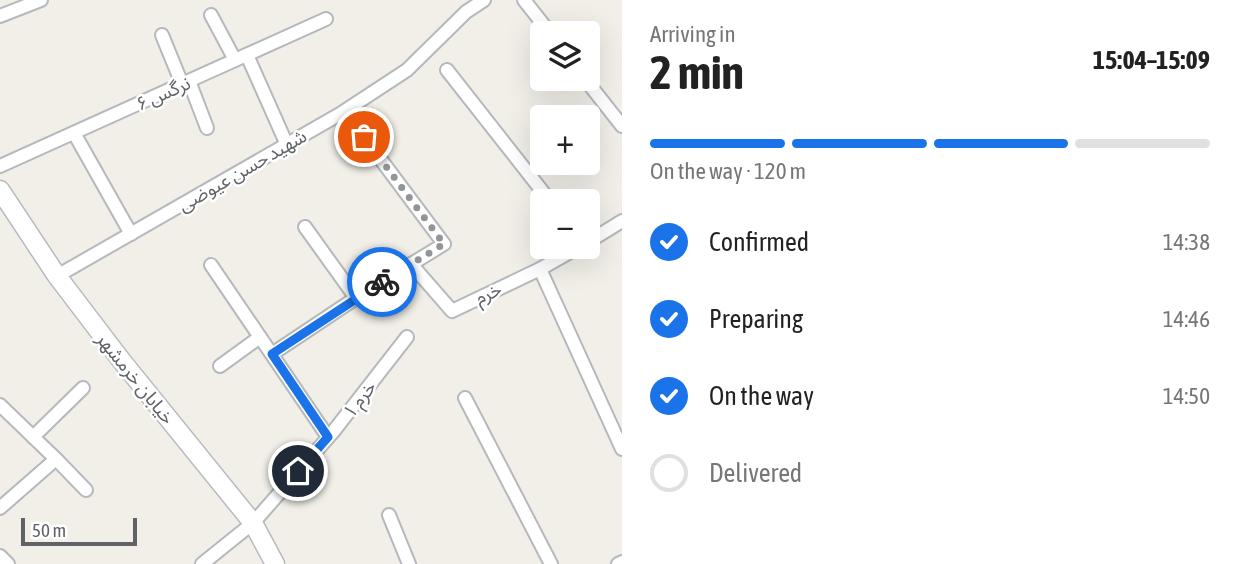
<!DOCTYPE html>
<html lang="en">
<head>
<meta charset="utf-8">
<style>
  body { margin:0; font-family:"Asap Condensed","Noto Sans Arabic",sans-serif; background:#f6f6f6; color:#222; height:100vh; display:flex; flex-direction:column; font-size:26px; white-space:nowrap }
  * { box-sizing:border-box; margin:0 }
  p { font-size:23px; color:#767676 }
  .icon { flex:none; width:38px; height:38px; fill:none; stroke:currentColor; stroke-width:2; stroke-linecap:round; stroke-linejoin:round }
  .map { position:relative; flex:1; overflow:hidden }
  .side { display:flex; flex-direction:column; background:#fff; width:616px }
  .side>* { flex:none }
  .buttons { position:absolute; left:530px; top:21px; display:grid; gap:14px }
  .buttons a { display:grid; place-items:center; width:70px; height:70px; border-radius:7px; background:#fff; box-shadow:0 7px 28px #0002; font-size:35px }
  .scale { position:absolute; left:21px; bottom:18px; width:116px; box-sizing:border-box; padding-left:7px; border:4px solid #5f6368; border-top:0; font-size:19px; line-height:24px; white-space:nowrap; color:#5f6368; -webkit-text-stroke:5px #fff; paint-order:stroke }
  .pin { position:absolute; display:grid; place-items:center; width:60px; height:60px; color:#fff; margin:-30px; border:4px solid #fff; border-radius:50%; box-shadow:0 2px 7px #0007 }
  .courier { position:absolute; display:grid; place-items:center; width:70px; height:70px; margin:-35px; border:5px solid #1a73e8; border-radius:50%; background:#fff; color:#222; box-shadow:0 2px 9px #0007 }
  .head em { font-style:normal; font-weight:700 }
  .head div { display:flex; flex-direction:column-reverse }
  .head { display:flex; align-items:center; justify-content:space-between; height:119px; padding:0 28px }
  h1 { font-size:46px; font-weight:700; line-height:52px }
  .bar { display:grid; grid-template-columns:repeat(4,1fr); gap:10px 7px; align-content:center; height:84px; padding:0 28px }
  .bar i { height:9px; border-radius:5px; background:#e0e0e0 }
  .bar .selected { background:#1a73e8 }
  .bar p { grid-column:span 4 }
  ol { padding:0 28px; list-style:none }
  li { display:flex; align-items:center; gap:21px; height:77px }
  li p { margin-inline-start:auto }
  li .icon { padding:7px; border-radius:50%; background:#1a73e8; color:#fff; stroke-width:4 }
  li:last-child { color:#767676 }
  li i { width:38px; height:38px; border:4px solid #e0e0e0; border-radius:50% }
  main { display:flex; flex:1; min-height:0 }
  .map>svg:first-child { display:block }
</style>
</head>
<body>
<main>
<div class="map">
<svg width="622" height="564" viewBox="0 0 622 564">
  <rect width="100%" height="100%" fill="#f1efe8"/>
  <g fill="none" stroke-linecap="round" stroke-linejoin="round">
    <!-- street casing -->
    <g stroke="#b5b8bc" stroke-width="16">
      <g id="street">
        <path d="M 524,0 L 550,33"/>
        <path d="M 211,15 L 235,60"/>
        <path d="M 0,16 L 41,0"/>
        <path d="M 162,35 L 182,84"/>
        <path d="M 247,55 L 287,145"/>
        <path d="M 447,70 L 550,201"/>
        <path d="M 585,79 L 622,126"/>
        <path d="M 189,81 L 207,128"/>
        <path d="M 74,133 L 131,234"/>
        <path d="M 0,166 L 326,19"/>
        <path d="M 305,227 L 356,298"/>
        <path d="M 588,242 L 622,221"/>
        <path d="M 411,264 L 452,311 L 540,269 L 579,247"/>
        <path d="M 211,265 L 328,437"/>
        <path d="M 540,269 L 622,449"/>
        <path d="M 57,276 L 340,114 L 407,70 L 466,12 L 484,0"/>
        <path d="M 272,354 L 356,298 L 444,244 L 364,137"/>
        <path d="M 220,366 L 260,337"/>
        <path d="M 465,398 L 551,564"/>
        <path d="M 0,405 L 56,459 L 0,508"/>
        <path d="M 33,437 L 83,388"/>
        <path d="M 56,459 L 86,490"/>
        <path d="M 389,515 L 409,564"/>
        <path d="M 0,556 L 8,564"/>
        <path d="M 202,564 L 253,523 L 333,432 L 407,337"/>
        <path d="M 618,564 L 622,562"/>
      </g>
    </g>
    <!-- secondary casing -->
    <g stroke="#b6babf" stroke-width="21">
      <path id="secondary" d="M 0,190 L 57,276 L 121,360 L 253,523 L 275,564"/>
    </g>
    <!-- street -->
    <use href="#street" stroke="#fff" stroke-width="12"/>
    <!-- secondary -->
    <use href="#secondary" stroke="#fff" stroke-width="18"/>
  </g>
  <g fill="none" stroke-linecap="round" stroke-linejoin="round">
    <!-- done -->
    <path stroke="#929495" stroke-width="7" stroke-dasharray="0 12.6" d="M 364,137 L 444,244 L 382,282"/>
    <!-- route -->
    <path stroke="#1a73e8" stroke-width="9" d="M 298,471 L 328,437 L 272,354 L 382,282"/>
  </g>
  <g text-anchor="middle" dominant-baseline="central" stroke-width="5" stroke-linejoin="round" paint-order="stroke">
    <!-- street labels -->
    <g font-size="19" fill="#5f6368" stroke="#fff">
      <text transform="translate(163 93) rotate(-24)">نرگس ۶</text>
      <text transform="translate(242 170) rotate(-30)">شهید حسن عیوضی</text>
      <text transform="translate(488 293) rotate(-25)">خرم</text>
      <text transform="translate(136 378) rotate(51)">خیابان خرمشهر</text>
      <text transform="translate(359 399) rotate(-52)">خرم ۱</text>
    </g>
  </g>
</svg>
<div class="buttons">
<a><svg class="icon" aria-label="layers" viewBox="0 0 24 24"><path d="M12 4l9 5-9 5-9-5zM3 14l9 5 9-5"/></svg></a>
<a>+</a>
<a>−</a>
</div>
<div class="scale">50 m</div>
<div class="pin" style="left:364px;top:137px;background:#ea580c"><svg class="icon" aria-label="bag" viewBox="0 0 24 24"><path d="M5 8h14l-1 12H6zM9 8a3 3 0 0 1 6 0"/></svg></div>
<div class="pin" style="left:298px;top:471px;background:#1f2937"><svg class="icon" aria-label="home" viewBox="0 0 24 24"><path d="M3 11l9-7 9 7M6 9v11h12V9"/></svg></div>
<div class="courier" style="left:382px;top:282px"><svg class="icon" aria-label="bike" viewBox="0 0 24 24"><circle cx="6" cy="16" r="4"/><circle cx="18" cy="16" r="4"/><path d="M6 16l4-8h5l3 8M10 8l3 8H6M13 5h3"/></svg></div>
</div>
<section class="side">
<div class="head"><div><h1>2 min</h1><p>Arriving in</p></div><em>15:04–15:09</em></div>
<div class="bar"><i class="selected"></i><i class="selected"></i><i class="selected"></i><i></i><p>On the way · 120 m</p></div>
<ol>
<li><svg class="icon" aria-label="check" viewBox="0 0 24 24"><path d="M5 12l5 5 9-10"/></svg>Confirmed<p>14:38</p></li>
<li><svg class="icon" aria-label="check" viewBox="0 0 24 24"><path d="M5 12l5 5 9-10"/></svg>Preparing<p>14:46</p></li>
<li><svg class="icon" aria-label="check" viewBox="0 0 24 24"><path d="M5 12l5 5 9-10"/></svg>On the way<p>14:50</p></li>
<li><i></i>Delivered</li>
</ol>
</section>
</main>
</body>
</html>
